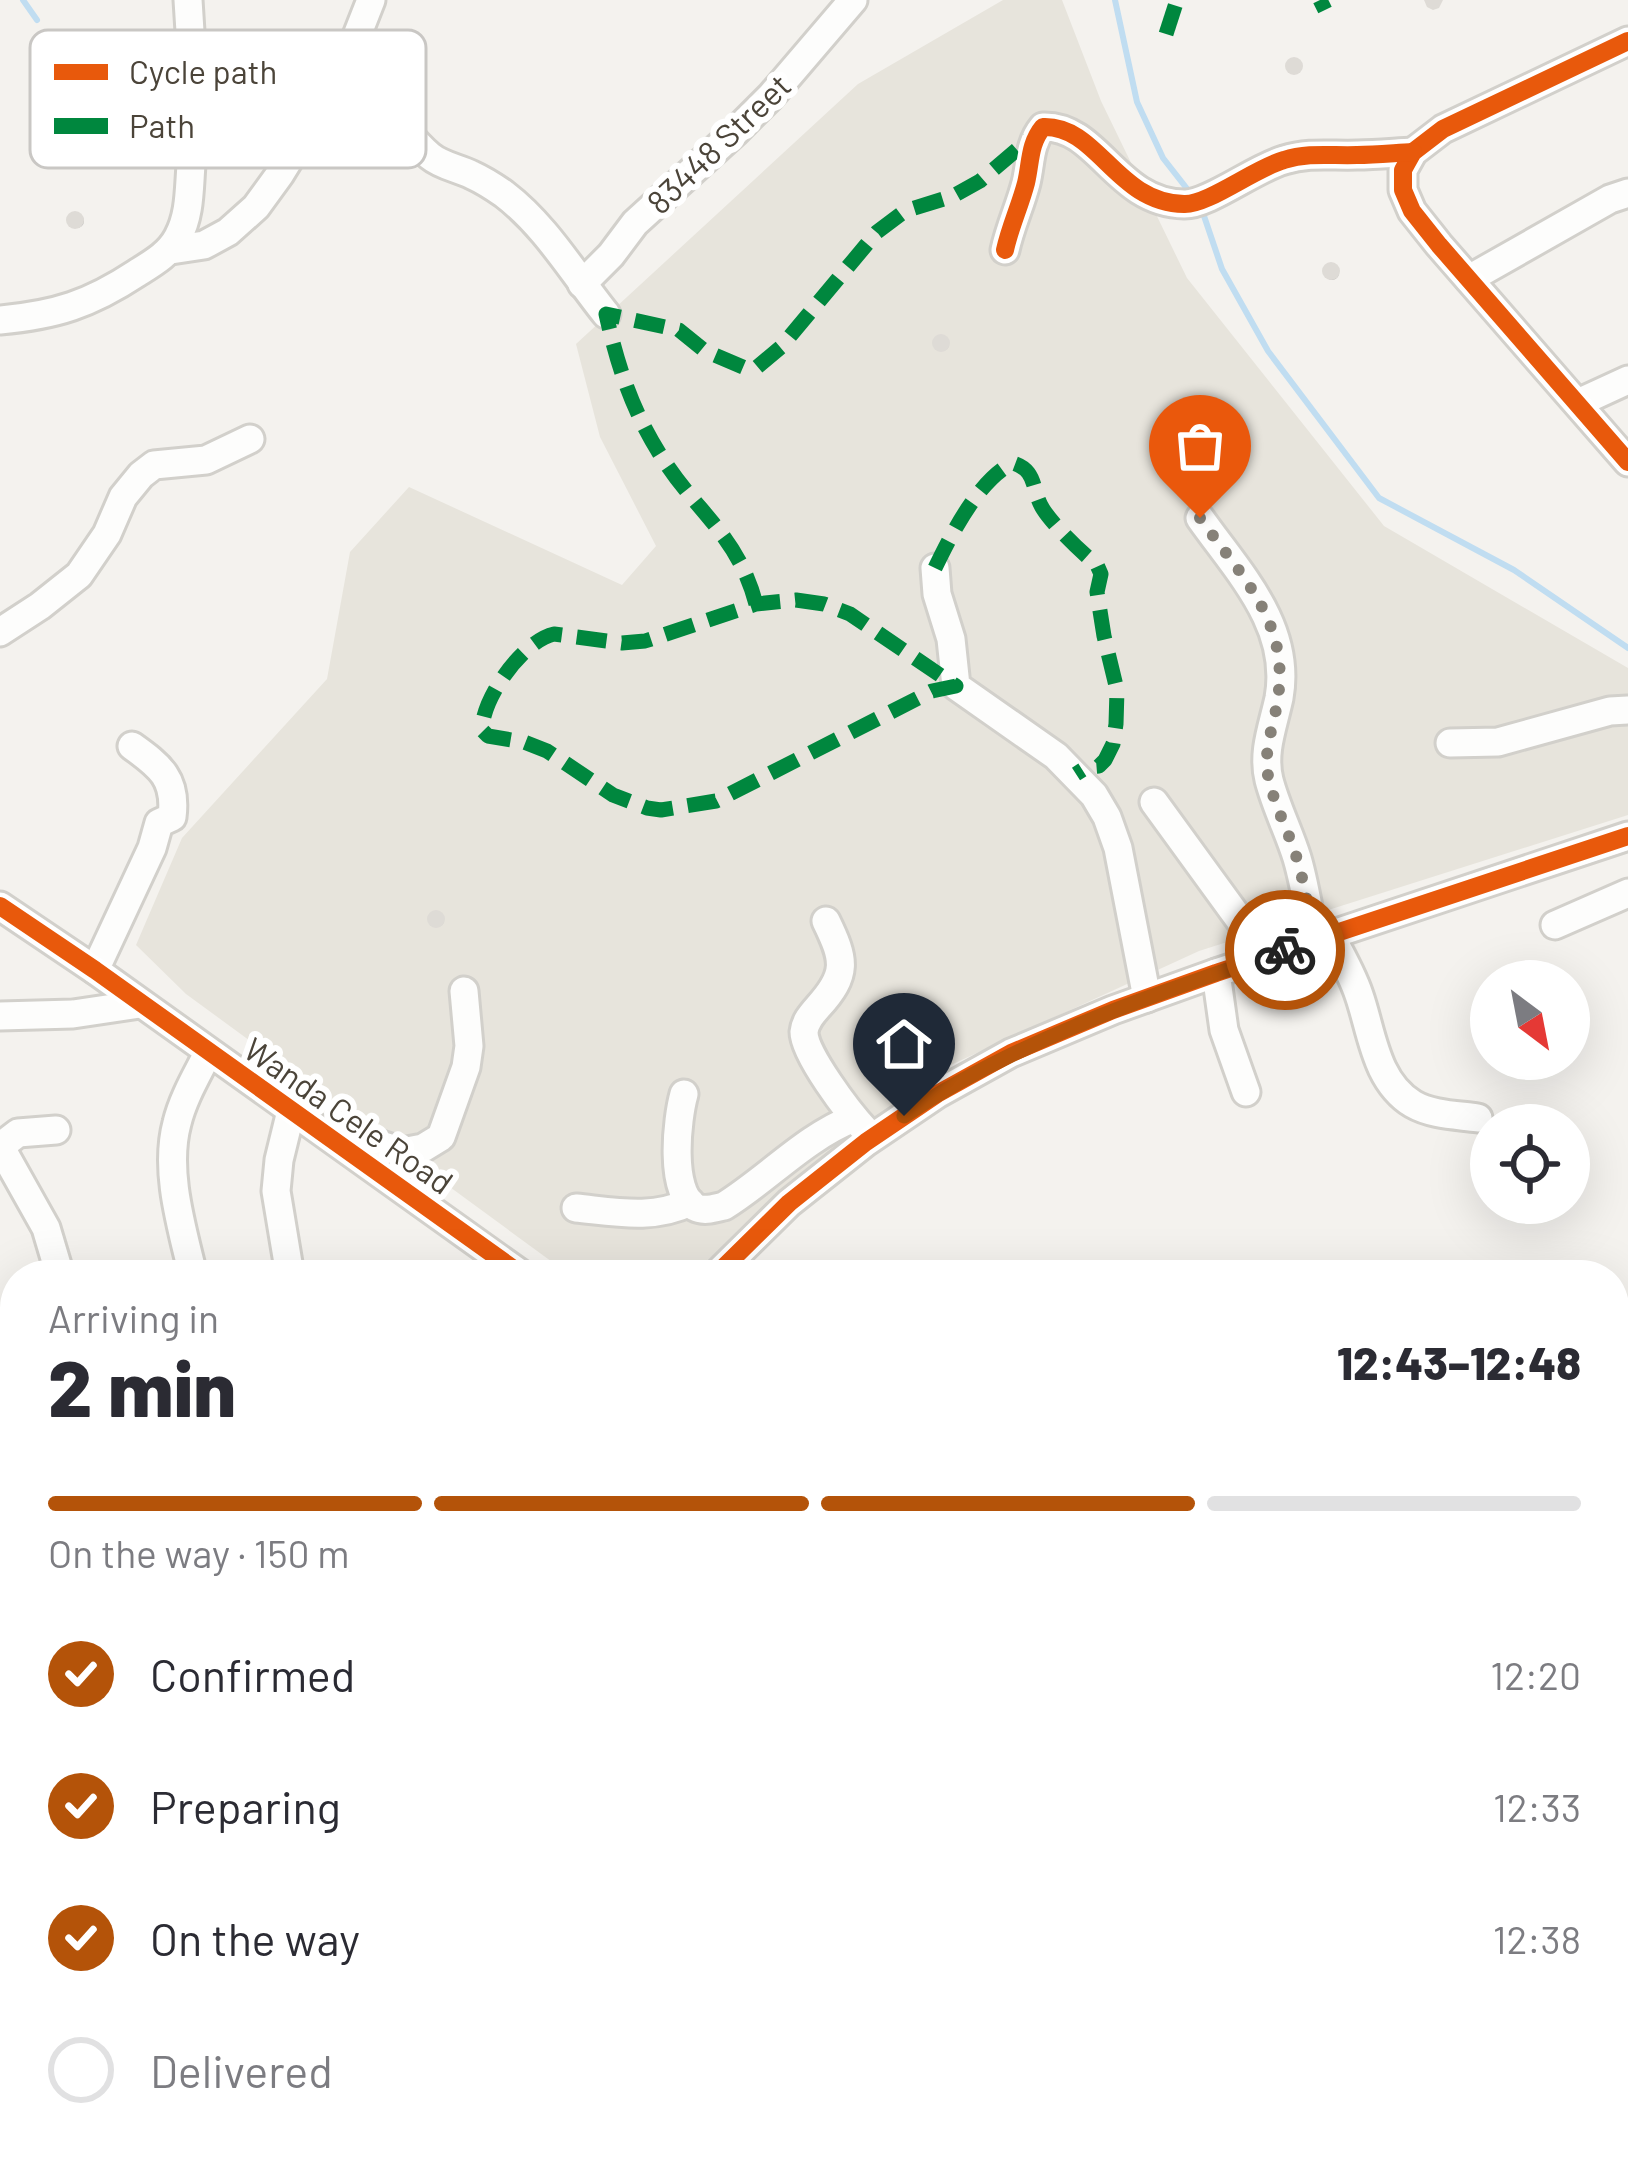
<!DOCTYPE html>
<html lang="en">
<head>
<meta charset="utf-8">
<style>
  body { margin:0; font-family:Barlow,sans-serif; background:#f2f2f3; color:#2b2b33; height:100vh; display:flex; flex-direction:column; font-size:45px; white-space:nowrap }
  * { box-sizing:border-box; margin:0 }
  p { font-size:39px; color:#7c7c81 }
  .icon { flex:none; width:66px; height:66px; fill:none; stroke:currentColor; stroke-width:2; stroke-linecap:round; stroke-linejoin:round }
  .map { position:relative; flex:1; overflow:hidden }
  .drawer { position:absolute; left:0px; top:1260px; width:1629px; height:900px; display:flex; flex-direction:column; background:#fff; border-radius:48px 48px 0 0; box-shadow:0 12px 48px #0002 }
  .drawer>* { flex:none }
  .needle { width:78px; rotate:148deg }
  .fabs { position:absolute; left:1470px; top:960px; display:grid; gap:24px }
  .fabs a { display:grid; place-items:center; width:120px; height:120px; border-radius:50%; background:#fff; box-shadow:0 12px 48px #0002; font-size:60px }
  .pin { position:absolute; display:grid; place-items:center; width:102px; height:102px; color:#fff; margin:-123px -51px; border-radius:50% 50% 50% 0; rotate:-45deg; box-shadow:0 0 12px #0007 }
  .pin .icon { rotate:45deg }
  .courier { position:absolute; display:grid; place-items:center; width:120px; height:120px; margin:-60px; border:9px solid #b45309; border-radius:50%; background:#fff; color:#222; box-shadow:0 3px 15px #0007 }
  .overview em { font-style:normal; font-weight:800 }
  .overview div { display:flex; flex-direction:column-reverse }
  .overview { display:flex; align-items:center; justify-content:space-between; height:204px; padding:0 48px }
  h1 { font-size:78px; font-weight:800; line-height:90px }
  .bar { display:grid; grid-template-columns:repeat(4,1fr); gap:18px 12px; align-content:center; height:144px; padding:0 48px }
  .bar i { height:15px; border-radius:9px; background:#e1e1e2 }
  .bar .selected { background:#b45309 }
  .bar p { grid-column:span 4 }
  ol { padding:0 48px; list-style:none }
  li { display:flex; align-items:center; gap:36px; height:132px }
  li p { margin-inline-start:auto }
  li .icon { padding:12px; border-radius:50%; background:#b45309; color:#fff; stroke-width:4 }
  li:last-child { color:#7c7c81 }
  li i { width:66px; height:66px; border:6px solid #e1e1e2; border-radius:50% }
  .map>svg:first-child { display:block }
</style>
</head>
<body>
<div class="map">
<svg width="1628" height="2160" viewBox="0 0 1628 2160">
  <rect width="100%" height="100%" fill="#f4f2ee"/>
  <!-- residential -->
  <path fill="#e7e4dc" d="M 1003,0 L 1062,0 L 1101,101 L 1187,278 L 1384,526 L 1628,668 L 1628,815 L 1199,951 L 942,1069 L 689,1275 L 570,1275 L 186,994 L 136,945 L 182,838 L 327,679 L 350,552 L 409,487 L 622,585 L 656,546 L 600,437 L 576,344 L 858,84 Z"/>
  <!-- shadow -->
  <g fill="#0003">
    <circle cx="1295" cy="68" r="6"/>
    <circle cx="77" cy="221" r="7"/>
    <circle cx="1332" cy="273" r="7"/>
    <circle cx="942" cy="344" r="7"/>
    <circle cx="437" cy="920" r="7"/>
    <path d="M 15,1687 L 15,1789 L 0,1825 L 0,1723 Z"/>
  </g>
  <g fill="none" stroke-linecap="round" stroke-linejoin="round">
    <!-- stream -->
    <g stroke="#c0ddf1" stroke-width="6">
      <path d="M 23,0 L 37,20"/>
      <path d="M 1115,0 L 1137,102 L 1163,158 L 1188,190"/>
      <path d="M 1203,213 L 1222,269 L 1268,351 L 1379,498 L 1514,570 L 1628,648"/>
      <path d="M 1615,1517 L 1628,1549"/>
    </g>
  </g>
  <!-- building -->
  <g fill="#dedbd6">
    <path d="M 1424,0 L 1443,0 L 1439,8 L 1433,10 L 1427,7 Z"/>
    <circle cx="1294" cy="66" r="9"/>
    <circle cx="75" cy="220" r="9"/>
    <circle cx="1331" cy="271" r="9"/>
    <circle cx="941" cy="343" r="9"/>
    <circle cx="436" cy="919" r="9"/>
    <path d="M 15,1602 L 15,1644 L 0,1655 L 0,1613 Z"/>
    <path d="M 15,1680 L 15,1768 L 0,1804 L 0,1715 Z"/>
  </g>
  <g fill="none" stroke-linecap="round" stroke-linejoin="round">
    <!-- minor casing -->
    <g stroke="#d2d0cb" stroke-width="33">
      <g id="minor">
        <path d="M 1628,41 L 1443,129 L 1413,152 L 1403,170 L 1403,190 L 1412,211 L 1439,245 L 1628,462"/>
        <path d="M 336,89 C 383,86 398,130 430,156 C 442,166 458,168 472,175 C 483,180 494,187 504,194 C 546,226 573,273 606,314"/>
        <path d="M 171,250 L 204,245 L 228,232 L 256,207 L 280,174 L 323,104 L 336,89 L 371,0"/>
        <path d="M 1005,250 C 1010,227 1020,206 1026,183 C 1031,162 1029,144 1043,127 C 1098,125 1116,203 1184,204 C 1208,205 1255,168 1284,160 C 1309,152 1332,156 1357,155 C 1376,155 1394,153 1413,152"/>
        <path d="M 1469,279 L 1610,199 L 1628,193"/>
        <path d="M 582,284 L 611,255 L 635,223 L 735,132 L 771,96 L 853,0"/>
        <path d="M 0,320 C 56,315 90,304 137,273 C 153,263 169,254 178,237 C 190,215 189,190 191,165 C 194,109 192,56 188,0"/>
        <path d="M 1578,403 L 1628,380"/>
        <path d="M 1200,518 C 1238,572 1292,626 1279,698 C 1273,726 1262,752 1269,780 C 1276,807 1289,832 1297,858 C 1305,885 1309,913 1314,940"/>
        <path d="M 935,568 L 937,594 L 951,639 L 956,686 L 1056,756 L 1094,795 L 1107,817 L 1118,848 L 1147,998"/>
        <path d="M 0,632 L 40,606 L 79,575 L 107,534 L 123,497 L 141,475 L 154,465 L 206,460 L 250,439"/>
        <path d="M 1450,743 L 1498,742 L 1610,711 L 1628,710"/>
        <path d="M 1154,802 L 1266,956"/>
        <path d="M 0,906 L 95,970 L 522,1275"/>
        <path d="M 826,921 C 845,960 848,974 818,1007 C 811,1015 805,1022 804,1032 C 804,1054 849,1113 865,1130"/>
        <path d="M 1555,925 L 1628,893"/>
        <path d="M 1330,935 C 1341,955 1352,974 1359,995 C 1372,1032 1375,1081 1413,1104 C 1432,1115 1457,1115 1478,1118"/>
        <path d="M 95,970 L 152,848 L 159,823 L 172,817 C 177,779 160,766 132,746"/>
        <path d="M 1216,973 L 1224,1030 L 1246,1092"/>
        <path d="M 0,1016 L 73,1014 L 140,1004"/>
        <path d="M 684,1094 C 677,1119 669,1191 695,1207 C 704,1212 715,1208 724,1206 C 769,1178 804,1138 854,1118"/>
        <path d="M 56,1130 L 18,1133 L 5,1143 L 4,1153 L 46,1228 L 60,1275"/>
        <path d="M 328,1131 L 357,1137 L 402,1152 L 423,1148 L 441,1137 L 466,1067 L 469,1046 L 464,991"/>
        <path d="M 576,1208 C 616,1212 653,1220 690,1202"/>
        <path d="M 193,1275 C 182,1228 164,1171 177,1123 C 183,1098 197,1075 208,1053"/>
        <path d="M 290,1275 L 276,1191 L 279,1160 L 291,1111"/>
        <path d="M 716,1275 L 789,1203 L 866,1142 L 937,1094 L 1011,1053 L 1113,1010 L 1216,973 L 1628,836"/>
        <path d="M 0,1332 L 15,1333"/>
        <path d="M 1614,1467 L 1628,1442"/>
        <path d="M 0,1521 L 15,1522"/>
        <path d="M 0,1671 L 15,1662"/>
        <path d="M 0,1882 L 15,1845"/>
        <path d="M 0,2144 L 4,2120 L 15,2089"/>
        <path d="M 347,2145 L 349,2160"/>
        <path d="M 404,2145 L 405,2160"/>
        <path d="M 929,2145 L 934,2160"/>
        <path d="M 1340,2145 L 1348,2160"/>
        <path d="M 1384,2145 L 1419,2160"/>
        <path d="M 1594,2145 L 1594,2160"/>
        <path d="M 154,2160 C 189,2150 207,2146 242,2160"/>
        <path d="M 554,2160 L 630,2158"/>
        <path d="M 1037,2160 L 1041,2145"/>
      </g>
    </g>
    <!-- minor -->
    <use href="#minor" stroke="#fdfdfc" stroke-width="27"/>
    <!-- quiet -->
    <g stroke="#00873e" stroke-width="15" stroke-dasharray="30 15" stroke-linecap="butt">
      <path d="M 1320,0 L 1325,10"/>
      <path d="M 1166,34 L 1177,0"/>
      <path d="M 935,568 C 951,535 979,479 1013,463 C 1038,471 1031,490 1043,509 C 1053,525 1082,553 1097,565 L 1101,574 L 1097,592 L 1104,636 L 1117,690 L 1116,724 L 1113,744 L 1105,760 L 1099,766 L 1087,767 L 1076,774"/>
      <path d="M 796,600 L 824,604 L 850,614 L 956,686 L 932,691 L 716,801 L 661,810 L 647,808 L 613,795 L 547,751 L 524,742 L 488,736 L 482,730 C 482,698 523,641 554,634 L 622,643 L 645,641 L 756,604 Z"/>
      <path d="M 756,604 C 738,537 700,515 665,462 C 634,416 618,368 606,314 L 679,330 L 705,351 L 745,368 L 756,368 L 781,347 L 877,232 L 905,211 L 953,196 L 980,181 L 1034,135"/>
      <path d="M 1435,2145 L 1467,2157 L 1594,2146"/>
    </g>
    <!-- cycleway casing -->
    <g stroke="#fff" stroke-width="26">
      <g id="cycleway">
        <path d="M 1628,41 L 1443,129 L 1413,152 L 1403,170 L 1403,190 L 1412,211 L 1439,245 L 1628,462"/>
        <path d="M 1005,250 C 1010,227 1020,206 1026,183 C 1031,162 1029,144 1043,127 C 1098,125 1116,203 1184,204 C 1208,205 1255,168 1284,160 C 1309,152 1332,156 1357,155 C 1376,155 1394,153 1413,152"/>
        <path d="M 0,906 L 95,970 L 522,1275"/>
        <path d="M 716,1275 L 789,1203 L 866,1142 L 937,1094 L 1011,1053 L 1113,1010 L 1216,973 L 1628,836"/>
      </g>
    </g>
    <!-- cycleway -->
    <use href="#cycleway" stroke="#e8590c" stroke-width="18"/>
  </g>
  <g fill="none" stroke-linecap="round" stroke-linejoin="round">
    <!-- done -->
    <path stroke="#868178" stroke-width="12" stroke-dasharray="0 21.6" d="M 1200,518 C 1239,573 1286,618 1279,689 C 1277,720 1261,749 1269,780 C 1275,807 1289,832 1297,859 C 1305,885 1309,913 1314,940 L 1285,950"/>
    <!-- route -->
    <path stroke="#b45309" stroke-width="15" d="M 904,1116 C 1020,1038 1154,995 1285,950"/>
  </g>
  <g text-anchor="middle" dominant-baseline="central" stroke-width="12" stroke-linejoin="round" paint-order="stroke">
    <!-- street labels -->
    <g font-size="33" fill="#4b4439" stroke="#fff">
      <text transform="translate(718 143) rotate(-44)">83448 Street</text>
      <text transform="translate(349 1115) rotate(35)">Wanda Cele Road</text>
    </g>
  </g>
  <!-- legend -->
  <rect x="30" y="30" width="396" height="138" rx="18" fill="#fff" stroke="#c9c7c4" stroke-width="3"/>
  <rect x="54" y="64" width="54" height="16" fill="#e8590c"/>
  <rect x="54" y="118" width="54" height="16" fill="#00873e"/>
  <g font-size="33" fill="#4b4439">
    <text x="129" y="84">Cycle path</text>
    <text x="129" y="138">Path</text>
  </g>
</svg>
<div class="fabs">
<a><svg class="needle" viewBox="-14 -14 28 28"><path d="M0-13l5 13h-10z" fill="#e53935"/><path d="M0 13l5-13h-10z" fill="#7c7c81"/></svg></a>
<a><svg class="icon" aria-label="locate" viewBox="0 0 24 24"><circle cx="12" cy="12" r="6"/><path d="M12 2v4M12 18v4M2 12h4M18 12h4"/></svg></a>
</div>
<div class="pin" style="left:1200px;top:518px;background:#ea580c"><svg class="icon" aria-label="bag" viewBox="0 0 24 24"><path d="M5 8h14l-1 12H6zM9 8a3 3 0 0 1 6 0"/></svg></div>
<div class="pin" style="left:904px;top:1116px;background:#1f2937"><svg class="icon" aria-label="home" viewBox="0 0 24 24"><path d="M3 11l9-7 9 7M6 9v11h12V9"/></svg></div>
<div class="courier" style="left:1285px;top:950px"><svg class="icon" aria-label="bike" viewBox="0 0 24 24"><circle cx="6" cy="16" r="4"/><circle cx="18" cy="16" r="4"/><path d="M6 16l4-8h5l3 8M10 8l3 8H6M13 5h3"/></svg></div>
<section class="drawer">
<div class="overview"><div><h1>2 min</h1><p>Arriving in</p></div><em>12:43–12:48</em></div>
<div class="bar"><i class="selected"></i><i class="selected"></i><i class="selected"></i><i></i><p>On the way · 150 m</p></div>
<ol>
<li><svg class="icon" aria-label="check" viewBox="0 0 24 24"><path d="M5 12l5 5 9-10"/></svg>Confirmed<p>12:20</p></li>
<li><svg class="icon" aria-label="check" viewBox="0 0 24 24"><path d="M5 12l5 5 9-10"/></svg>Preparing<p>12:33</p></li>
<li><svg class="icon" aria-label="check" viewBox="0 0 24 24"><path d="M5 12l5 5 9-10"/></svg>On the way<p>12:38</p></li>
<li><i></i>Delivered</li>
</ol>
</section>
</div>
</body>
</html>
